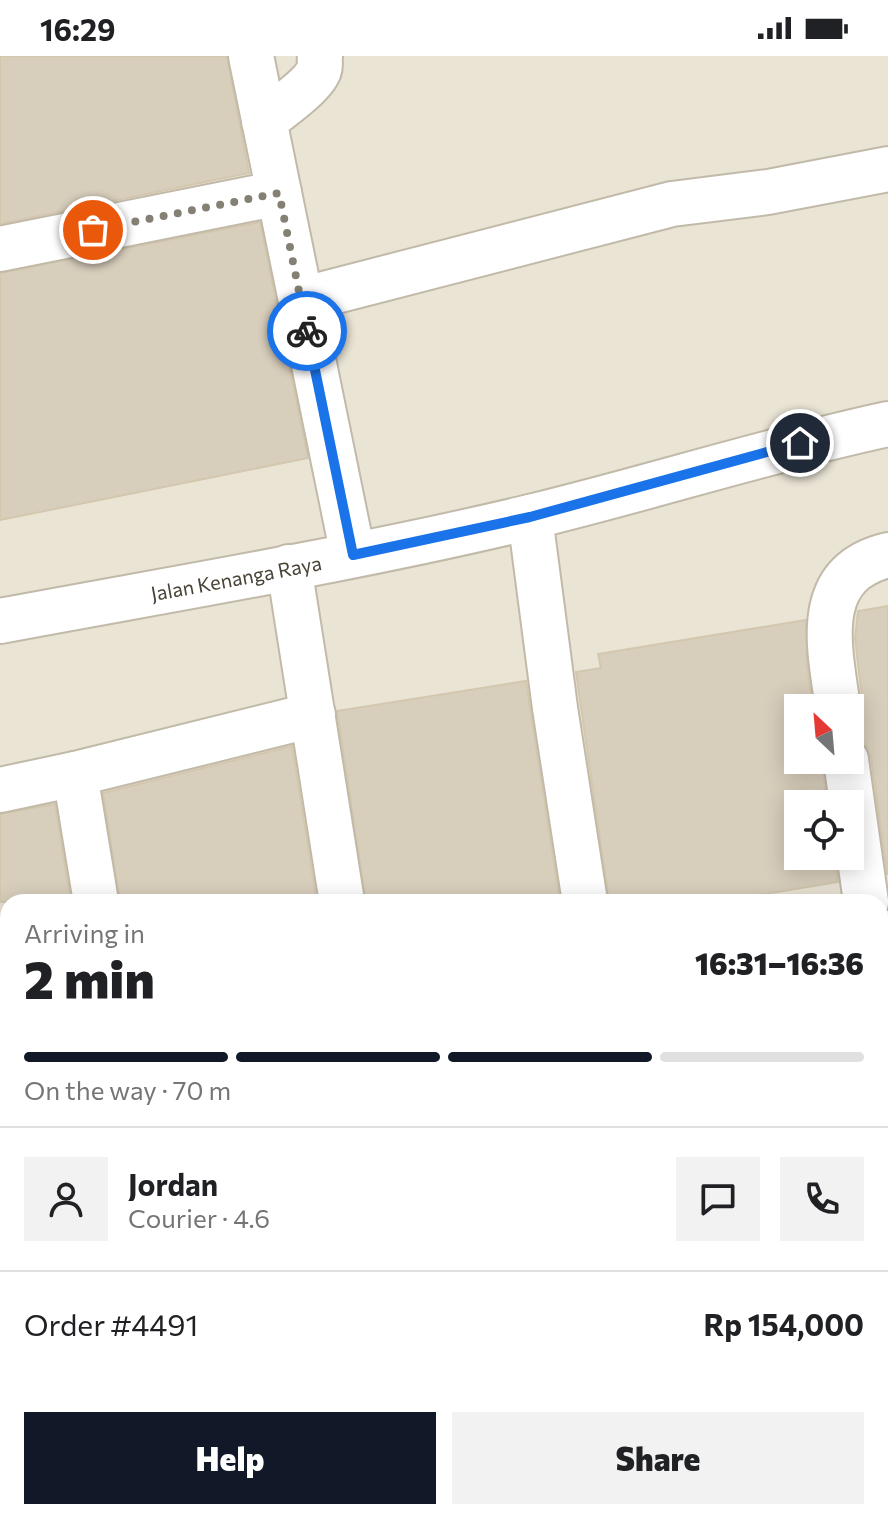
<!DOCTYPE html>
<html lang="en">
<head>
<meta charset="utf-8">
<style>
  body { margin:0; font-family:Commissioner,sans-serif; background:#f2f2f2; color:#202124; height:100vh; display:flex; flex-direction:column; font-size:30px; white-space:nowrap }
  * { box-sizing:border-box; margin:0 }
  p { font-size:26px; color:#757577 }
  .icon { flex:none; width:44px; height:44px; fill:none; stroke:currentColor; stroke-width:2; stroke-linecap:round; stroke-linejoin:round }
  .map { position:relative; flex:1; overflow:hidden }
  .drawer { position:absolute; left:0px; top:838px; width:888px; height:626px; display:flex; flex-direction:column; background:#fff; border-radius:24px 24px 0 0; box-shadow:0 4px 20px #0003 }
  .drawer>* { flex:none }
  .needle { width:52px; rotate:334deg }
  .controls { position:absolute; left:784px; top:638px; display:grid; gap:16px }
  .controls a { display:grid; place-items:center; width:80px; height:80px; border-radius:0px; background:#fff; box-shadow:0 4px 20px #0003; font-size:40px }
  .pin { position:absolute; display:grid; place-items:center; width:68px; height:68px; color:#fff; margin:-34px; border:4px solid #fff; border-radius:50%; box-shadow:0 2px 8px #0007 }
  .courier { position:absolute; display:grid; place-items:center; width:80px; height:80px; margin:-40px; border:6px solid #1a73e8; border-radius:50%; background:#fff; color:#222; box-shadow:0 2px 10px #0007 }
  .summary em { font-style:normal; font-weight:800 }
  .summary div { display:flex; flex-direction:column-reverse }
  .summary { display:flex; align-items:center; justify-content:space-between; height:136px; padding:0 24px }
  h1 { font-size:52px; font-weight:800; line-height:60px }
  .bar { display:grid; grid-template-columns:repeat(4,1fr); gap:12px 8px; align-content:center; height:96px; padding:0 24px }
  .bar i { height:10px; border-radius:6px; background:#e0e0e0 }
  .bar .active { background:#111827 }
  .bar p { grid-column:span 4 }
  .line { display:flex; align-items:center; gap:20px; padding:0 24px; border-top:2px solid #e0e0e0 }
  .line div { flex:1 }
  .round { display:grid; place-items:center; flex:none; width:84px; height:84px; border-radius:0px; background:#f2f2f2 }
  .primary-button { display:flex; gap:16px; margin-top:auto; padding:16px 24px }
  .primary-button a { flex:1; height:92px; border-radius:0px; background:#111827; color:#fff; font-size:32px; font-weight:800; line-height:92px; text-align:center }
  .primary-button a+a { background:#f2f2f2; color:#202124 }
  .status { display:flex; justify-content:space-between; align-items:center; height:56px; padding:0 40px; background:#fff; direction:ltr }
  .status svg { height:22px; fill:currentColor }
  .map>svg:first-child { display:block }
</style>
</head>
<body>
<div class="status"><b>16:29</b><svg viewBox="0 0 49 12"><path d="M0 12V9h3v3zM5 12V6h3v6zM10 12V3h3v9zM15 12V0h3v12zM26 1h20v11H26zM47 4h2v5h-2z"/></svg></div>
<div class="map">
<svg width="888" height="1463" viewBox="0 0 888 1463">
  <rect width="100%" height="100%" fill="#f5f2e8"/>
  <!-- residential -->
  <path fill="#eae4d5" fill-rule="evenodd" d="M 0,0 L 888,0 L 888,1463 L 0,1463 ZM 798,652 L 850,652 L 850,704 L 798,704 ZM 798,748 L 850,748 L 850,800 L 798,800 ZM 8,846 L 880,846 L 880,1456 L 8,1456 Z"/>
  <!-- building -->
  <g fill="#d8cebc" stroke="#d3c7ae" stroke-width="2">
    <path d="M 0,0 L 227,0 L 249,117 L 0,168 Z"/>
    <path d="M 260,166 L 308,402 L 0,464 L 0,217 Z"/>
    <path d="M 888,550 L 888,818 L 887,818 L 871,701 L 865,688 L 850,680 L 850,673 L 861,662 L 863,649 L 855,582 L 858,555 Z"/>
    <path d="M 806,564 L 807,608 L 813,652 L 798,652 L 798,704 L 822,704 L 827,748 L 798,748 L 798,800 L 834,800 L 838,826 L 716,846 L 609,846 L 576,616 L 601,612 L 598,598 Z"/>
    <path d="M 526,625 L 560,846 L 366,846 L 337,655 Z"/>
    <path d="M 292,690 L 317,846 L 120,846 L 103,737 Z"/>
    <path d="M 55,748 L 71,846 L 0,846 L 0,758 Z"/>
  </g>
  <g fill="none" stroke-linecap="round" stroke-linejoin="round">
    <!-- minor casing -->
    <g stroke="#c2baa9" stroke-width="48">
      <g id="minor">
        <path d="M 251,0 L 353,499"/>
        <path d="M 264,65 C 278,54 313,30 319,14 C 321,9 319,5 320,0"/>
        <path d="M 0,193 L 279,137"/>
        <path d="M 301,244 L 672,148 L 768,136 L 888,113"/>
        <path d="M 530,461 L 555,652 L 585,846"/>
        <path d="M 289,511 L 342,846"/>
        <path id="s1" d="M 0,565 C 177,532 355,503 530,461 C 650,432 767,394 888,368"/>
        <path d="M 838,652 C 830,593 810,518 888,499"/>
        <path d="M 846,704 L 866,846"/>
        <path d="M 0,734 L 75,718"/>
        <path d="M 96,846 L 75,718 L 313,659"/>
        <path d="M 880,878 L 888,877"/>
        <path d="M 0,1060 L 8,1058"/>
        <path d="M 880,1202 L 888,1201"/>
        <path d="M 880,1272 L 888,1270"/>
        <path d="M 0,1361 L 8,1360"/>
        <path d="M 0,1447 L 8,1445"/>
        <path d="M 699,1456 L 700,1463"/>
      </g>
    </g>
    <!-- minor -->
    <use href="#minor" stroke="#fff" stroke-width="44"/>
  </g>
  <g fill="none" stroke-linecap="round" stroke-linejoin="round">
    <!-- done -->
    <path stroke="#858074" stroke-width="8" stroke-dasharray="0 14.4" d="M 93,174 L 279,137 L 307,275"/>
    <!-- route -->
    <path stroke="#1a73e8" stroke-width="10" d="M 307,275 L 353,499 L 530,461 L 800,387"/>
  </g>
  <g text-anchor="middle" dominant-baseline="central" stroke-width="6" stroke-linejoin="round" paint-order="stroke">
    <!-- street labels -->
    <g font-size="20" fill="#494336" stroke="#fff">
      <text stroke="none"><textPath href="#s1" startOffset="240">Jalan Kenanga Raya</textPath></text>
    </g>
  </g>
</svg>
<div class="controls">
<a><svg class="needle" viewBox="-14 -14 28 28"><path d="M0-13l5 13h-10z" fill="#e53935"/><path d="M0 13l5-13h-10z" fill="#757577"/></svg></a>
<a><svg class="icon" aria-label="locate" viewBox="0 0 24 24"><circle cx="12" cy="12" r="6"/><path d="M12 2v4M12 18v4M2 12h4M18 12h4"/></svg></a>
</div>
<div class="pin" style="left:93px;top:174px;background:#ea580c"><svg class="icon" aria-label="bag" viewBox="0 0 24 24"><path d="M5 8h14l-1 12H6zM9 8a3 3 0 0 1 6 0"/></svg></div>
<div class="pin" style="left:800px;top:387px;background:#1f2937"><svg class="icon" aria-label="home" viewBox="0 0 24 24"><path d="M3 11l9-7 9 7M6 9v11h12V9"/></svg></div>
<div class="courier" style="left:307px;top:275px"><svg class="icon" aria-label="bike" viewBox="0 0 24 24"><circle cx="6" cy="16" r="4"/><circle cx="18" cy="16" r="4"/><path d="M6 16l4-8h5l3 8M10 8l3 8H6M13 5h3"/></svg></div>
<section class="drawer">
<div class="summary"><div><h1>2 min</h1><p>Arriving in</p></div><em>16:31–16:36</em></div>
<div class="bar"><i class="active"></i><i class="active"></i><i class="active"></i><i></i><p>On the way · 70 m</p></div>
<div class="line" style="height:144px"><a class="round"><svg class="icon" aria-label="person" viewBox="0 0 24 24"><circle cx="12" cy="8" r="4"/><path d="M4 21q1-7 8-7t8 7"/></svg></a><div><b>Jordan</b><p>Courier · 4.6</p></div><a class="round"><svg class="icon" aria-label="chat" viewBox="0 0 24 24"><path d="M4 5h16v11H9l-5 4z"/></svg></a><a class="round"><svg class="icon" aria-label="phone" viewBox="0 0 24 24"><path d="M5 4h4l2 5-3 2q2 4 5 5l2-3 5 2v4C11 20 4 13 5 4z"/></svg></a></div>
<div class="line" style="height:104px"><div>Order #4491</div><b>Rp 154,000</b></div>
<div class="primary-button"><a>Help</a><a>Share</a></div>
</section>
</div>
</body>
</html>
